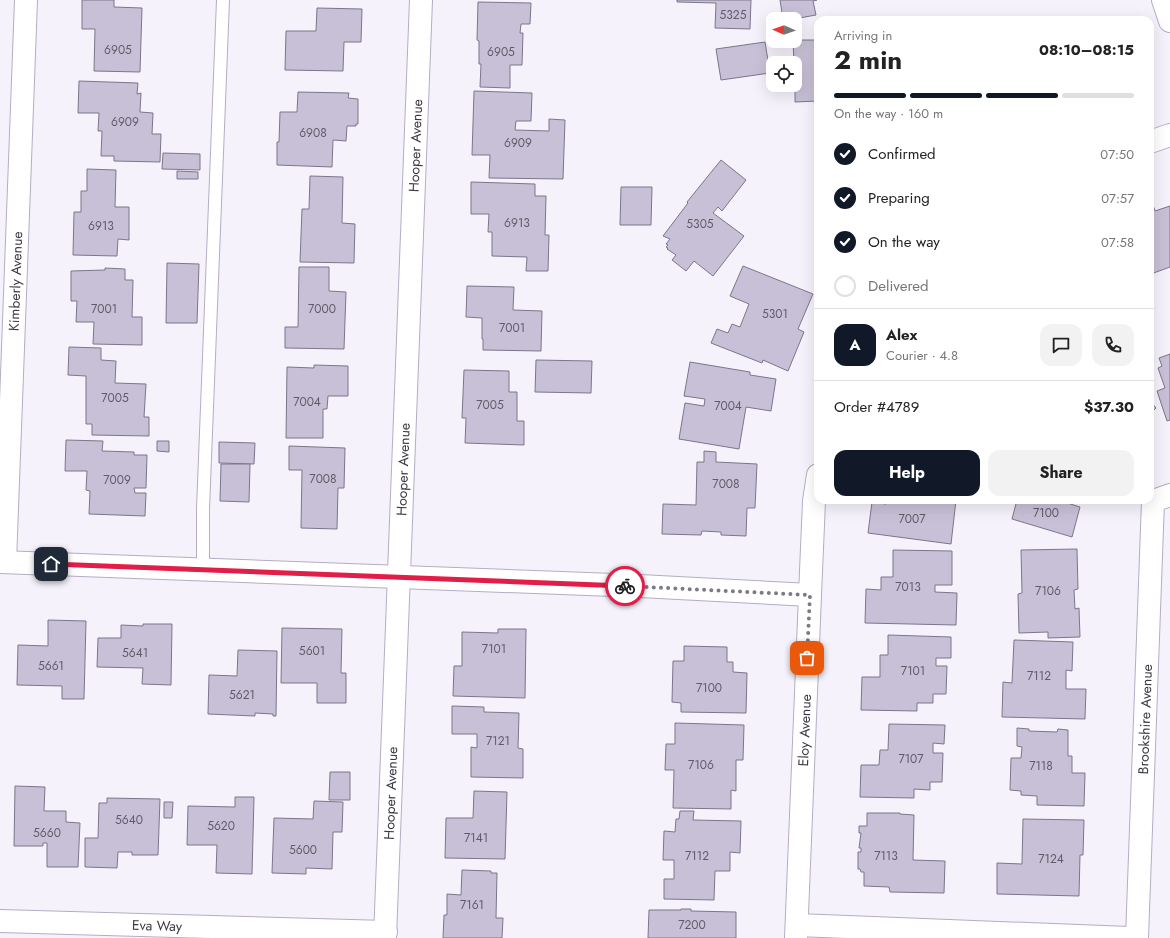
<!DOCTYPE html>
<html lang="en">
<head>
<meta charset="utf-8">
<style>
  body { margin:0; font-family:Jost,sans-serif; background:#f2f2f2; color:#222; height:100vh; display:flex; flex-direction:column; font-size:15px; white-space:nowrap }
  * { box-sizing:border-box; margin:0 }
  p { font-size:13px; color:#767676 }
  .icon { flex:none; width:22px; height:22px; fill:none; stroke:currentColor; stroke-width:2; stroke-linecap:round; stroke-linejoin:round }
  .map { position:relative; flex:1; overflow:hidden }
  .sheet { position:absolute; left:814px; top:16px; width:340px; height:488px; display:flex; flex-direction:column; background:#fff; border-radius:12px; box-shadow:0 4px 16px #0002 }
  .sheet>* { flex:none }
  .needle { width:26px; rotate:272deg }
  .controls { position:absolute; left:766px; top:12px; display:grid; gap:8px }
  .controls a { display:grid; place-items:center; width:36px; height:36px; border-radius:8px; background:#fff; box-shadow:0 4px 16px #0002; font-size:20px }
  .pin { position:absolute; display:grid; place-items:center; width:34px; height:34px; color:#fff; margin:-17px; border-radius:8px; box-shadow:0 2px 6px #0006 }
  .courier { position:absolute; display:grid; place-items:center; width:40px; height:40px; margin:-20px; border:3px solid #e11d48; border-radius:50%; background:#fff; color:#222; box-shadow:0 1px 5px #0007 }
  .headline em { font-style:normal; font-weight:700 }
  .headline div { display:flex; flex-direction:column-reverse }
  .headline { display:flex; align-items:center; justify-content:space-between; height:68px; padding:0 20px }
  h1 { font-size:26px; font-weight:700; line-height:30px }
  .bar { display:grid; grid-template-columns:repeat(4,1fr); gap:6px 4px; align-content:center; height:48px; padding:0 20px }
  .bar i { height:5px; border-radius:3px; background:#e0e0e0 }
  .bar .active { background:#111827 }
  .bar p { grid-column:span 4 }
  .line { display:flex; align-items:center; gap:10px; padding:0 20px; border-top:1px solid #e0e0e0 }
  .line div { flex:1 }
  .round { display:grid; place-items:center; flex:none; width:42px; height:42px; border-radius:12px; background:#f2f2f2 }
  ol { padding:0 20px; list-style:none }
  li { display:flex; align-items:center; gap:12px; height:44px }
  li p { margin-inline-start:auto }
  li .icon { padding:4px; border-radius:50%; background:#111827; color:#fff; stroke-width:4 }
  li:last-child { color:#767676 }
  li i { width:22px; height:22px; border:2px solid #e0e0e0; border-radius:50% }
  .primary-button { display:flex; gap:8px; margin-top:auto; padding:8px 20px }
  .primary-button a { flex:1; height:46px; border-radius:12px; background:#111827; color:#fff; font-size:16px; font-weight:700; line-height:46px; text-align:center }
  .primary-button a+a { background:#f2f2f2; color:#222 }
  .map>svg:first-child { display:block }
</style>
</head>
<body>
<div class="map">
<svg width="1170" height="938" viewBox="0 0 1170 938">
  <rect width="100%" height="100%" fill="#f5f2fb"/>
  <!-- building -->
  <g fill="#c8c0d6" stroke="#7d768a">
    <path d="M 82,0 L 114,0 L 114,7 L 142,8 L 140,72 L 94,71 L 95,29 L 82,29 Z"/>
    <path d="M 677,0 L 751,0 L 750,29 L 715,28 L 716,3 L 677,2 Z"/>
    <path d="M 780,0 L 817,0 L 813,1 L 816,15 L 794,19 L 783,19 Z"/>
    <path d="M 478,2 L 531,3 L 530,24 L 521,24 L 520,33 L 523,33 L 522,65 L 510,65 L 510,88 L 480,87 L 481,64 L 479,64 L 479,41 L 477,40 Z"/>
    <path d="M 317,8 L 362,9 L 361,42 L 344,42 L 343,71 L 285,70 L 286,31 L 316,31 Z"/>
    <path d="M 795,40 L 816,40 L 816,52 L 818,52 L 818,101 L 795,102 L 795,63 L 794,63 L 793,41 Z"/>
    <path d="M 765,42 L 770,73 L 721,80 L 716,49 Z"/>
    <path d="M 79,81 L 138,83 L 137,94 L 141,93 L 140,112 L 153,113 L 152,134 L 161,134 L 160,162 L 114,161 L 114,156 L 101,156 L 102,131 L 98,131 L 99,113 L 78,113 Z"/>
    <path d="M 474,91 L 532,93 L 531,121 L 516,121 L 515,130 L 549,131 L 549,119 L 565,120 L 563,179 L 489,178 L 490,155 L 472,155 Z"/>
    <path d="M 298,92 L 349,93 L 348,98 L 358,99 L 358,124 L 356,124 L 356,126 L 347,126 L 346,141 L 333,140 L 332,167 L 277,165 L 277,142 L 279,142 L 280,112 L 297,112 Z"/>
    <path d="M 163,153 L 200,154 L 200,170 L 162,169 Z"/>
    <path d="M 721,160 L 746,180 L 722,211 L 718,207 L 713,213 L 744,236 L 713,276 L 694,261 L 686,271 L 672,260 L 676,255 L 667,249 L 668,248 L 666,247 L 668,245 L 666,244 L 670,239 L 663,236 L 688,203 L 687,202 Z"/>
    <path d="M 87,169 L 116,170 L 115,207 L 129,207 L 129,240 L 118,239 L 117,256 L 73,255 L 74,212 L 81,212 L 81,191 L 87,191 Z"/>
    <path d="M 177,171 L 198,172 L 198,179 L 177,179 Z"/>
    <path d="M 310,176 L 343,177 L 342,223 L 355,224 L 354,263 L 300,262 L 302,209 L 309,209 Z"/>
    <path d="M 471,182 L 535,184 L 535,196 L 546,196 L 545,235 L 549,235 L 548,271 L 526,271 L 527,257 L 492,256 L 492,232 L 488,232 L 489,214 L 471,214 Z"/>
    <path d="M 621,187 L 652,187 L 651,225 L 620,225 Z"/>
    <path d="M 1152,202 L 1155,211 L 1170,206 L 1170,267 L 1151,274 L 1150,203 Z"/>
    <path d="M 167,263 L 199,264 L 197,323 L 166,323 Z"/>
    <path d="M 743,266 L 813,294 L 798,329 L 804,332 L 788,371 L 763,360 L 762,363 L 711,343 L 717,329 L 728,333 L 732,324 L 740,327 L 749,304 L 730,296 Z"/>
    <path d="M 299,267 L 329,267 L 329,291 L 346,292 L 344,349 L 285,348 L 285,327 L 298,327 Z"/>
    <path d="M 105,268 L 125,269 L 125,280 L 133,280 L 132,317 L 142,317 L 142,345 L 93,344 L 94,322 L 76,322 L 77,301 L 71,301 L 71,271 L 105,270 Z"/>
    <path d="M 467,286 L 514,287 L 513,310 L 542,311 L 541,351 L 483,350 L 483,339 L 482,339 L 482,318 L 466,317 Z"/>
    <path d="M 69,347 L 101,348 L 101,360 L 116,361 L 115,383 L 146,384 L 144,417 L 149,417 L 149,436 L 92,435 L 92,424 L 86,424 L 86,376 L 68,375 Z"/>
    <path d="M 1170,354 L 1170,420 L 1167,421 L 1157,391 L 1165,388 L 1158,368 L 1162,366 L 1159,358 Z"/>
    <path d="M 536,360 L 592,361 L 591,393 L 535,392 Z"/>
    <path d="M 690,362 L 750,372 L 750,375 L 776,379 L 771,411 L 746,407 L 739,449 L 679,439 L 685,403 L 704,406 L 705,399 L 684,396 Z"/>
    <path d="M 314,365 L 348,366 L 348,396 L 328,396 L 327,409 L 323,409 L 323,438 L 286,438 L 287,367 L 314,368 Z"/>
    <path d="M 464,370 L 509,371 L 509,392 L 517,392 L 517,421 L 524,421 L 524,445 L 465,443 L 466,418 L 462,418 Z"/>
    <path d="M 1150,401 L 1156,408 L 1150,414 Z"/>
    <path d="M 66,440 L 103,441 L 102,451 L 134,452 L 134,455 L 147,455 L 146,488 L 134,488 L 135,493 L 146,493 L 145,516 L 89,514 L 90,491 L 86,490 L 87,471 L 65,471 Z"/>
    <path d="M 157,441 L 169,441 L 169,452 L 157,451 Z"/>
    <path d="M 219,442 L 255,443 L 254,464 L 219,463 Z"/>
    <path d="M 289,446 L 345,448 L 344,488 L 338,488 L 337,529 L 301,528 L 302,470 L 289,470 Z"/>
    <path d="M 704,451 L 716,452 L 716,462 L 757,464 L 755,508 L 747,508 L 746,536 L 721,535 L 721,532 L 702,531 L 701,535 L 662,534 L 663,504 L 696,505 L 697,462 L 704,462 Z"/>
    <path d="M 221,464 L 250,464 L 249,502 L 220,501 Z"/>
    <path d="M 887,500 L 956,500 L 951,544 L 868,533 L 872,502 L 886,504 Z"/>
    <path d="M 1017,500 L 1064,500 L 1064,502 L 1080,507 L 1072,537 L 1012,519 Z"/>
    <path d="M 1077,549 L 1078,589 L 1074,590 L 1075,609 L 1079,608 L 1080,637 L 1048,638 L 1048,632 L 1019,633 L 1018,594 L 1022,593 L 1021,550 Z"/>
    <path d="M 893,550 L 952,551 L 952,585 L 935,585 L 935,592 L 957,593 L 956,625 L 865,623 L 866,589 L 881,590 L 881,577 L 893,577 Z"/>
    <path d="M 48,620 L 86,621 L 84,699 L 62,699 L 62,686 L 17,685 L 18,645 L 48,646 Z"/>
    <path d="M 143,624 L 172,624 L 171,685 L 142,684 L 143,668 L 97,667 L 98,638 L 121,638 L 121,625 L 143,626 Z"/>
    <path d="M 282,628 L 342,629 L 341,673 L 346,673 L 346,703 L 317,703 L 317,683 L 281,683 Z"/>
    <path d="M 498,629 L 526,629 L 525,698 L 453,696 L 454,666 L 462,666 L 462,632 L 498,633 Z"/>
    <path d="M 888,635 L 951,637 L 951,658 L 936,658 L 936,666 L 947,666 L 946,694 L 933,694 L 933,703 L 917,703 L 917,711 L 861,710 L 862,677 L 880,677 L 880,655 L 888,655 Z"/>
    <path d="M 1014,640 L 1073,642 L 1072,671 L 1066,670 L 1066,689 L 1086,689 L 1085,719 L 1002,717 L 1003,682 L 1012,683 Z"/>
    <path d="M 684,646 L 727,647 L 727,662 L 733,662 L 733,672 L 747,673 L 746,713 L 681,712 L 681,703 L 672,702 L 673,661 L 684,661 Z"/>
    <path d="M 238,650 L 277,651 L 276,716 L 273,716 L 273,714 L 255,713 L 255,716 L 208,714 L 209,675 L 237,676 Z"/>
    <path d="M 452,706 L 484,707 L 484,712 L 519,713 L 518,748 L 523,749 L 523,778 L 471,777 L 471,747 L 477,748 L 477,734 L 452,734 Z"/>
    <path d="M 675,723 L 744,725 L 743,760 L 736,760 L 736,791 L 731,790 L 731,809 L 673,808 L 674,770 L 665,770 L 666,744 L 675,744 Z"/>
    <path d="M 889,724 L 945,725 L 944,744 L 933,743 L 933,753 L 943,753 L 942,782 L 930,782 L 930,790 L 914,789 L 914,798 L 860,797 L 861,765 L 879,765 L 880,750 L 888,750 Z"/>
    <path d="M 1017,728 L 1029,729 L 1029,731 L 1057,732 L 1058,729 L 1068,730 L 1068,756 L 1072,756 L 1072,773 L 1085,773 L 1084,806 L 1037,805 L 1037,796 L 1021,795 L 1021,791 L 1010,790 L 1011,758 L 1021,758 L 1022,747 L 1017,746 Z"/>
    <path d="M 330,772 L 350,772 L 350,800 L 329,800 Z"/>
    <path d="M 15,786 L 45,787 L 44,811 L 66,811 L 66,822 L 80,823 L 78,867 L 47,867 L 47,843 L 43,843 L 43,846 L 14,846 Z"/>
    <path d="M 474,791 L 507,792 L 505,859 L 445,858 L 446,818 L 473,818 Z"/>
    <path d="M 235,797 L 254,797 L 252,874 L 216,873 L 217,845 L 187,845 L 188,806 L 235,807 Z"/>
    <path d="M 107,798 L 160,799 L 158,855 L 132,855 L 132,852 L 118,852 L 117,868 L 85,867 L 85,838 L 98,838 L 99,803 L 107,803 Z"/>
    <path d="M 314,801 L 343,802 L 342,832 L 333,832 L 332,869 L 306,868 L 306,874 L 272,873 L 274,818 L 313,819 Z"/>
    <path d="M 164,802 L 173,802 L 172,818 L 164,818 Z"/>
    <path d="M 680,811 L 694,811 L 693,820 L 741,821 L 740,853 L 730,852 L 730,871 L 715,871 L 714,900 L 664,899 L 664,879 L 674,879 L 674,860 L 663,860 L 664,831 L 675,832 L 676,819 L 679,819 Z"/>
    <path d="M 867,813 L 900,813 L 900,814 L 914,815 L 913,860 L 945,861 L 944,893 L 890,892 L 889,887 L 864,886 L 864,872 L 861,872 L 860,869 L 858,869 L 858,852 L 861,852 L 861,848 L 859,848 L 861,833 L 859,833 L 859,826 L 867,826 Z"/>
    <path d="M 1023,819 L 1084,820 L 1083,855 L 1080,855 L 1079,896 L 997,894 L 997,863 L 1022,864 Z"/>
    <path d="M 462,870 L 491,871 L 491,873 L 497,873 L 496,918 L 503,918 L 502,938 L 443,938 L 444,915 L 447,915 L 447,894 L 461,895 Z"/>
    <path d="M 681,909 L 691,909 L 691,911 L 736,912 L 736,938 L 648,938 L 649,910 L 681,910 Z"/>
  </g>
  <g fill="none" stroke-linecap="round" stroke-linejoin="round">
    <!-- lane casing -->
    <g stroke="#b5adc3" stroke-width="14">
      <path id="lane" d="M 203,570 L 203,509 L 223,0"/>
    </g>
    <!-- street casing -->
    <g stroke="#b5adc3" stroke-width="24">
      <g id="street">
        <path d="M 1163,0 L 1170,21"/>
        <path d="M 1150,142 L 1170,135"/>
        <path d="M 0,562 L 640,586 L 810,595"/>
        <path id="s1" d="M 5,562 L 26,0"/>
        <path id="s2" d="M 0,921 L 386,932"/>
        <path d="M 797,925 L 1129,938"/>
        <path id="s3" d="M 385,938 L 421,0"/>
        <path id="s4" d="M 796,938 L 810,595 L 814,501 L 818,475"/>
        <path id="s5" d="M 1137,938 L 1153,501 L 1170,495"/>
      </g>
    </g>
    <!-- lane -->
    <use href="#lane" stroke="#fff" stroke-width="12"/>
    <!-- street -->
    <use href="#street" stroke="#fff" stroke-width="22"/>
  </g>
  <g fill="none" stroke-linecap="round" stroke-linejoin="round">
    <!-- done -->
    <path stroke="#7d7a83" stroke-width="4" stroke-dasharray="0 7.2" d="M 625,586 L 810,595 L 807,658"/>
    <!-- route -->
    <path stroke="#e11d48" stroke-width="5" d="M 51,564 L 625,586"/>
  </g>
  <g text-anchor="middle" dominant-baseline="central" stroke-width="3" stroke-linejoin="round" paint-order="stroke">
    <!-- number labels -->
    <g font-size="12" fill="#605b68">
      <text x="733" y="15">5325</text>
      <text x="118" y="50">6905</text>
      <text x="501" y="52">6905</text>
      <text x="125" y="122">6909</text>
      <text x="313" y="133">6908</text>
      <text x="518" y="143">6909</text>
      <text x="517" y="223">6913</text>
      <text x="700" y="224">5305</text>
      <text x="101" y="226">6913</text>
      <text x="104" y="309">7001</text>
      <text x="322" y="309">7000</text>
      <text x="775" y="314">5301</text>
      <text x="512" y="328">7001</text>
      <text x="115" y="398">7005</text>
      <text x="307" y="402">7004</text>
      <text x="490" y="405">7005</text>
      <text x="728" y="406">7004</text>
      <text x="323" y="479">7008</text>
      <text x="117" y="480">7009</text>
      <text x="726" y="484">7008</text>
      <text x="1046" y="513">7100</text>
      <text x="912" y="519">7007</text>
      <text x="908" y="587">7013</text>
      <text x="1048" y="591">7106</text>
      <text x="494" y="649">7101</text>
      <text x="312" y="651">5601</text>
      <text x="135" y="653">5641</text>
      <text x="51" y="666">5661</text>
      <text x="913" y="671">7101</text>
      <text x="1039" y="676">7112</text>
      <text x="709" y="688">7100</text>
      <text x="242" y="695">5621</text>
      <text x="498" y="741">7121</text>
      <text x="911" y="759">7107</text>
      <text x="701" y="765">7106</text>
      <text x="1041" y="766">7118</text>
      <text x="129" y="820">5640</text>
      <text x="221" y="826">5620</text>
      <text x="47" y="833">5660</text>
      <text x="476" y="838">7141</text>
      <text x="303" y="850">5600</text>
      <text x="697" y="856">7112</text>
      <text x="886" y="856">7113</text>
      <text x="1051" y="859">7124</text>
      <text x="472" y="905">7161</text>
      <text x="692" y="925">7200</text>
    </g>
    <!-- street labels -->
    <g font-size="14" fill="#3d3943" stroke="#f5f2fb">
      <text stroke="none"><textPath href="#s3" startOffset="793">Hooper Avenue</textPath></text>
      <text stroke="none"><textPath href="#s1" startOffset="281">Kimberly Avenue</textPath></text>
      <text stroke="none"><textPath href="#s3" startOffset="469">Hooper Avenue</textPath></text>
      <text stroke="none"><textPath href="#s5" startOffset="219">Brookshire Avenue</textPath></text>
      <text stroke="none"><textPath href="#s4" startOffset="208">Eloy Avenue</textPath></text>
      <text stroke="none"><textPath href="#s3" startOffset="145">Hooper Avenue</textPath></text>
      <text stroke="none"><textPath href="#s2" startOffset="157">Eva Way</textPath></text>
    </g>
  </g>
</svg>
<div class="controls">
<a><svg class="needle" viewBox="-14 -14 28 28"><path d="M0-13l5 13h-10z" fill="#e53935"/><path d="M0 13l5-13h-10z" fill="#767676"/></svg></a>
<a><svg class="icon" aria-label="locate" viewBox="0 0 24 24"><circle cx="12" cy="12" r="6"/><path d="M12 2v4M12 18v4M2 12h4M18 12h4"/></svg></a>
</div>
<div class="pin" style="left:807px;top:658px;background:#ea580c"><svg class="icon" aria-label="bag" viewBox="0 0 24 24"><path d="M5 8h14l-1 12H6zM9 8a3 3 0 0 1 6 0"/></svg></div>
<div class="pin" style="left:51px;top:564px;background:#1f2937"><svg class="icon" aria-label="home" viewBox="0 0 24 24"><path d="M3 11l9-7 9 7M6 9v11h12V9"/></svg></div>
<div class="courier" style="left:625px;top:586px"><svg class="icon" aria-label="bike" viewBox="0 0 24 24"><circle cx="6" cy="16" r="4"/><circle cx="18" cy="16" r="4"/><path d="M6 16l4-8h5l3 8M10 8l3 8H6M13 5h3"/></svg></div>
<section class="sheet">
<div class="headline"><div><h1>2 min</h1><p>Arriving in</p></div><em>08:10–08:15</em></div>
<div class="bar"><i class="active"></i><i class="active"></i><i class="active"></i><i></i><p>On the way · 160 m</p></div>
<ol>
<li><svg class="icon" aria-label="check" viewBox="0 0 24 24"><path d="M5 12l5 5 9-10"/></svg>Confirmed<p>07:50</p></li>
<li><svg class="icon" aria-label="check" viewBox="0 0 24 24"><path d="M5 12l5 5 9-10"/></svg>Preparing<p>07:57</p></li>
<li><svg class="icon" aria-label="check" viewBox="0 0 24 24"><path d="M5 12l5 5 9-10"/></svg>On the way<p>07:58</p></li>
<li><i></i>Delivered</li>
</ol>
<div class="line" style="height:72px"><b class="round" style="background:#111827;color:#fff">A</b><div><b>Alex</b><p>Courier · 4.8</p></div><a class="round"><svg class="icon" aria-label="chat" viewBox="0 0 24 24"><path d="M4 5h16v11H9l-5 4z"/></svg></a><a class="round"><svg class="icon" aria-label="phone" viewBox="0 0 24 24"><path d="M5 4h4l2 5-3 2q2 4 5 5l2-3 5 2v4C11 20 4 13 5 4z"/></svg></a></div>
<div class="line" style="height:52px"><div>Order #4789</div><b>$37.30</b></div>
<div class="primary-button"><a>Help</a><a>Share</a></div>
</section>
</div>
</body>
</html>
